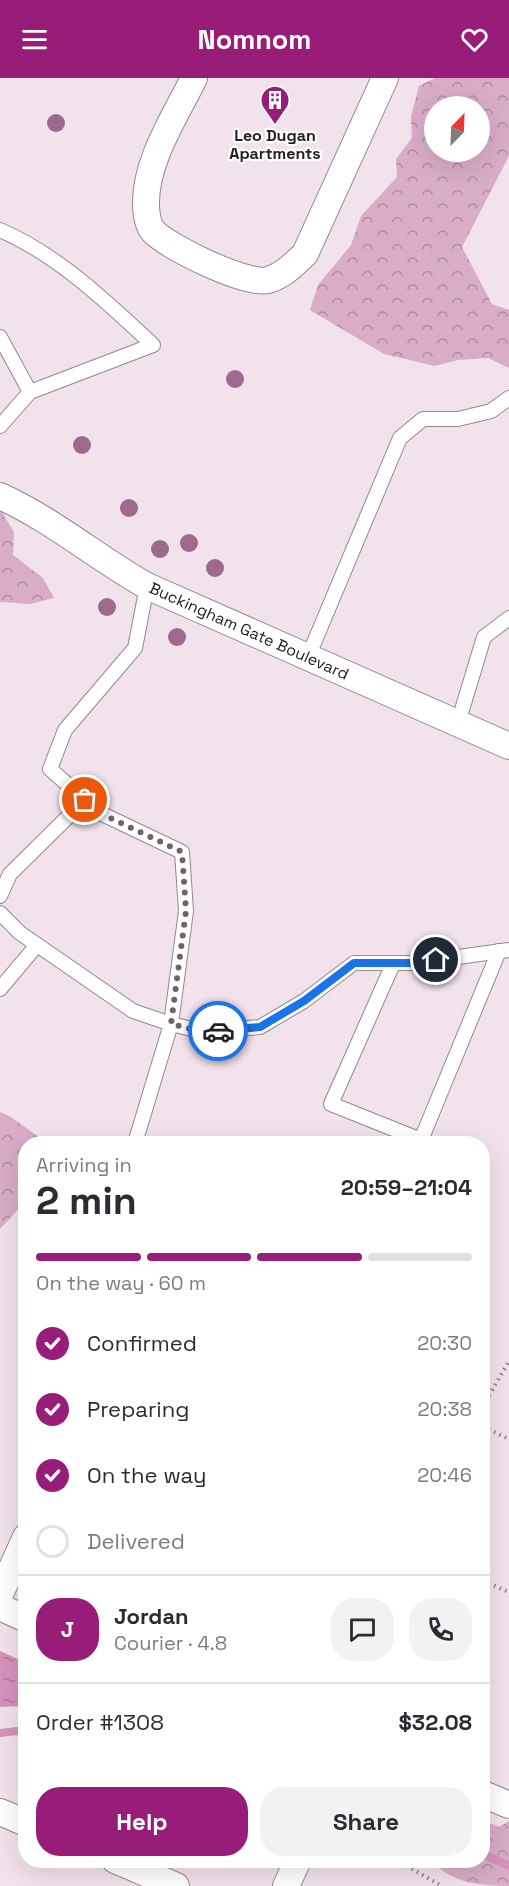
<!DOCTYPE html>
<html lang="en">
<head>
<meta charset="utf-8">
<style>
  body { margin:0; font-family:"Space Grotesk",sans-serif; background:#f2f2f3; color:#2b2b33; height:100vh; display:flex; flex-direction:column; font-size:22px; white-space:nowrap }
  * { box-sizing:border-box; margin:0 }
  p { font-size:20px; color:#7c7c81 }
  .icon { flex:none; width:33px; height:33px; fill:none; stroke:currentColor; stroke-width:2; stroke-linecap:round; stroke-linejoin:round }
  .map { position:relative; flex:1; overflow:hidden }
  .panel { position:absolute; left:18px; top:1058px; width:472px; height:732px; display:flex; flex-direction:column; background:#fff; border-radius:24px; box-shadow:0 6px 24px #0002 }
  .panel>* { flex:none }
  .needle { width:39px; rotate:23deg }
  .buttons { position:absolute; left:424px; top:18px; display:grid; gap:12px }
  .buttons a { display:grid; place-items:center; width:66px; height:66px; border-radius:50%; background:#fff; box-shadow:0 6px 24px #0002; font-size:30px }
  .pin { position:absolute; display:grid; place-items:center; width:51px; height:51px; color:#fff; margin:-26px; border:3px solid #fff; border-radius:50%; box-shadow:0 2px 6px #0007 }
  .courier { position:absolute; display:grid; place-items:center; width:60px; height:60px; margin:-30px; border:4px solid #1a73e8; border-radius:50%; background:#fff; color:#222; box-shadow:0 2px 8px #0007 }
  .summary em { font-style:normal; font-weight:700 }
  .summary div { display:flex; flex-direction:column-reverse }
  .summary { display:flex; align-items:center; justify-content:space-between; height:102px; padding:0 18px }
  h1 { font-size:39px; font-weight:700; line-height:45px }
  .bar { display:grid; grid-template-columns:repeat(4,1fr); gap:9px 6px; align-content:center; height:72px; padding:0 18px }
  .bar i { height:8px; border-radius:4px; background:#e1e1e2 }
  .bar .on { background:#971d78 }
  .bar p { grid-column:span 4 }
  .line { display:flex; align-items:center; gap:15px; padding:0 18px; border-top:2px solid #e1e1e2 }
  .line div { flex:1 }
  .round { display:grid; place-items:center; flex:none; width:63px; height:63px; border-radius:24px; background:#f2f2f3 }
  ol { padding:0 18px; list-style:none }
  li { display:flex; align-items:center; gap:18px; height:66px }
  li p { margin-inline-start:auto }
  li .icon { padding:6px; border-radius:50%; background:#971d78; color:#fff; stroke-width:4 }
  li:last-child { color:#7c7c81 }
  li i { width:33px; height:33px; border:3px solid #e1e1e2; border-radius:50% }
  .action { display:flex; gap:12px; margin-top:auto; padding:12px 18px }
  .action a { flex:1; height:69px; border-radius:24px; background:#971d78; color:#fff; font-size:24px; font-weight:700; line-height:69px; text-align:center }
  .action a+a { background:#f2f2f3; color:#2b2b33 }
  header { display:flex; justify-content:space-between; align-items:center; height:78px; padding:0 18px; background:#971d78; color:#fff; font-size:27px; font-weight:700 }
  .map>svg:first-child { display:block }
</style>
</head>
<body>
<header><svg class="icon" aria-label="menu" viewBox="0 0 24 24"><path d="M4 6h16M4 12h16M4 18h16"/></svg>Nomnom<svg class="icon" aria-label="heart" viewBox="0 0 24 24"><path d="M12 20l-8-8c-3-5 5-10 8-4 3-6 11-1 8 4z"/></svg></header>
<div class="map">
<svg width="509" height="1808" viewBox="0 0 509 1808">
  <defs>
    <pattern id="forest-crowns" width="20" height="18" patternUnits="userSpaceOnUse" patternTransform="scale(1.5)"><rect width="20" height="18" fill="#d9acc8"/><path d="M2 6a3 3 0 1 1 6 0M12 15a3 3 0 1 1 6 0" fill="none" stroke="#b08ca2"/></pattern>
    <pattern id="water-ripples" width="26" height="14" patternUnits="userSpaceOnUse" patternTransform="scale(1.5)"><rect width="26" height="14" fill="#d592bd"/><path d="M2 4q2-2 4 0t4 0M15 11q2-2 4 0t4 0" fill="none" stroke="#ad7799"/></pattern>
  </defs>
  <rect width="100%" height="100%" fill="#f2e2eb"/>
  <!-- forest -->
  <g fill="url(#forest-crowns)" fill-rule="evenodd">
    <path d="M 435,0 L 509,0 L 509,78 L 462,169 L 492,226 L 509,232 L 509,290 L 488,280 L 458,282 L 435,288 L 384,276 L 310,232 L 318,207 L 351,167 L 361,138 L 397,99 L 396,81 L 412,60 L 411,38 L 419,8 ZM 480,28 L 480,74 L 435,74 L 435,28 Z"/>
    <path d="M 0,431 L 14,454 L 13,477 L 43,500 L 54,520 L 30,526 L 0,524 Z"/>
    <path d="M 0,1034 L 11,1039 L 47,1065 L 26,1065 L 25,1124 L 0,1151 Z"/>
    <path d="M 483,1742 L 499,1749 L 509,1743 L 509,1808 C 480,1808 451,1805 431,1782 L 483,1782 Z"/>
  </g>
  <!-- water -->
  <path fill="url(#water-ripples)" d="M 0,1573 L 25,1584 L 25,1628 L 0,1629 Z"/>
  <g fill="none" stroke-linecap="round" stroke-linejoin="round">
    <!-- stream -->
    <g stroke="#d592bd" stroke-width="8">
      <path d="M 0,1655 L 17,1653 L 26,1656"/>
      <path d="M 483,1776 L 509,1788"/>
    </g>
    <!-- service casing -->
    <g stroke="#95868f" stroke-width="16">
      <g id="service">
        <path d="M 0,152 C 58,177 107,224 153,267 L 30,314 L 0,348"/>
        <path d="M 0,259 L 30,314"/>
        <path d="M 147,508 L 135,570 L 65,652 L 50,691 L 100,735 L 182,774 L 186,833 L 171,946 L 204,954 L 260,949 L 304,923 L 354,885 L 415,885 L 509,872"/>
        <path d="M 308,579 L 400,360 L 423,341 L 458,341 L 491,333 L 509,320"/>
        <path d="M 458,645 L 484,559 L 509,540"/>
        <path d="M 0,818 L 10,796 L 85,722"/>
        <path d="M 0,835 L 20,855 L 133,933 L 171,946 L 135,1065"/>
        <path d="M 393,886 L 331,1026 L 421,1062 L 499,873"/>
        <path d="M 0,911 L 37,867"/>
      </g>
    </g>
    <!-- minor casing -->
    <g stroke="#95868f" stroke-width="28">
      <g id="minor">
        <path d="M 194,0 C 175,39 145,83 146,127 C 146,134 148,148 153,153 C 167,169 248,208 268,202 C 283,198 294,186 305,176 L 385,0"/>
        <path d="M 0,418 C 53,442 97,480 147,508 L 509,668"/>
        <path d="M 0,1516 L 26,1459"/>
        <path d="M 0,1529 L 26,1541"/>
        <path d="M 483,1716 L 509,1727"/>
        <path d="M 0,1734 L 26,1745"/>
        <path d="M 115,1782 L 176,1808"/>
        <path d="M 286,1808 L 298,1782"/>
      </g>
    </g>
    <!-- path -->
    <g stroke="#8b8187" stroke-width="4" stroke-dasharray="1.5 4.5" stroke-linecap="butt">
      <path d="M 483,1328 L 509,1283"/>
      <path d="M 483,1349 L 509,1361"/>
      <path d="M 483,1503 L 509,1514"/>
      <path d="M 396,1782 L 442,1808"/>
    </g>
    <!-- service -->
    <use href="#service" stroke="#fff" stroke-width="14"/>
    <!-- minor -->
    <use href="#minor" stroke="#fff" stroke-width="26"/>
  </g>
  <!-- trees -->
  <g fill="#9d698f">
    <circle cx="56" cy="45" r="9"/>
    <circle cx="235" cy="301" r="9"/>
    <circle cx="82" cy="367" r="9"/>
    <circle cx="129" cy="430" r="9"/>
    <circle cx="189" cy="465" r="9"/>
    <circle cx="160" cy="471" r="9"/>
    <circle cx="215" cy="490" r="9"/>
    <circle cx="107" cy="529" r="9"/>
    <circle cx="177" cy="559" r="9"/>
  </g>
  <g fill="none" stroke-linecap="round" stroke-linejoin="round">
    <!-- done -->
    <path stroke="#6d6469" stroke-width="6" stroke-dasharray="0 10.8" d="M 85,722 L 100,735 L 182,774 L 186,833 L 171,946 L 204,954 L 218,953"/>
    <!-- route -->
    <path stroke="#1a73e8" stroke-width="8" d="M 218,953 L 260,949 L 304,923 L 354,885 L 415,885 L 436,882"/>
  </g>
  <!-- icons -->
  <defs>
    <g id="building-pin" transform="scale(1.5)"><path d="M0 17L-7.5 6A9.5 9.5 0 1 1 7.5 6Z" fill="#971d78" stroke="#fff"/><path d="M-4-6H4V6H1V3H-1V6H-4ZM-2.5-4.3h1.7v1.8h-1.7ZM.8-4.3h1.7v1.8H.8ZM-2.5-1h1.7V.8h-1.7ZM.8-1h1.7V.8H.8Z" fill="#fff"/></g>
  </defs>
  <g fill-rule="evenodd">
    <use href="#building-pin" x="275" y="22"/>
  </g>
  <g text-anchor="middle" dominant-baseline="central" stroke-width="4.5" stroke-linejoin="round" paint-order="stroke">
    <!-- poi labels -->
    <g font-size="16" font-weight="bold" fill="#252023" stroke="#fff">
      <text x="275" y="57">Leo Dugan<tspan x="275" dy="18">Apartments</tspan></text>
    </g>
    <!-- street labels -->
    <g font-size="16" fill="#252023" stroke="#fff">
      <text transform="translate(249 553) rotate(24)">Buckingham Gate Boulevard</text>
    </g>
  </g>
</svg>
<div class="buttons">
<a><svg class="needle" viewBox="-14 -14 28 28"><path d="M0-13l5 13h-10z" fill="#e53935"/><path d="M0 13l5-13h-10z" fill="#7c7c81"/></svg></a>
</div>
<div class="pin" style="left:85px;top:722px;background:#ea580c"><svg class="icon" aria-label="bag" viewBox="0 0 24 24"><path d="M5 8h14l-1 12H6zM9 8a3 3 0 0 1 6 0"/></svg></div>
<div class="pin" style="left:436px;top:882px;background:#1f2937"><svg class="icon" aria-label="home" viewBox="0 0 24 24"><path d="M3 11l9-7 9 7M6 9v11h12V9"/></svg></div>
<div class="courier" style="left:218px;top:953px"><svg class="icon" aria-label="car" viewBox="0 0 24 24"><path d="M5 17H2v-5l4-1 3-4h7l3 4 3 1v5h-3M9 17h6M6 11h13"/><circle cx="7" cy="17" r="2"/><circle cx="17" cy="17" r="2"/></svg></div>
<section class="panel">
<div class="summary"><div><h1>2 min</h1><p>Arriving in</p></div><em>20:59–21:04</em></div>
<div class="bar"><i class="on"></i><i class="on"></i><i class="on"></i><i></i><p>On the way · 60 m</p></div>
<ol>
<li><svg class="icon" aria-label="check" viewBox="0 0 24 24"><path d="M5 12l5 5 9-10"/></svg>Confirmed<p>20:30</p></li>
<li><svg class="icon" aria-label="check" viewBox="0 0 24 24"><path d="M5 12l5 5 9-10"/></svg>Preparing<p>20:38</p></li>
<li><svg class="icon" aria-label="check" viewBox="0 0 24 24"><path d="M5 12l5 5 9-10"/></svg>On the way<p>20:46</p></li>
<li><i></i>Delivered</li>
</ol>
<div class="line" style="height:108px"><b class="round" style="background:#971d78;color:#fff">J</b><div><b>Jordan</b><p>Courier · 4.8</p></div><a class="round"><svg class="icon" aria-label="chat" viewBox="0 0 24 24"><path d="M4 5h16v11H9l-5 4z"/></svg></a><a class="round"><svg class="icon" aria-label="phone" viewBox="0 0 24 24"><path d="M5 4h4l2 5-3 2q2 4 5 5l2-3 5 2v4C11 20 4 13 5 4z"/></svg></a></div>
<div class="line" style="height:78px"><div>Order #1308</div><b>$32.08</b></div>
<div class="action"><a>Help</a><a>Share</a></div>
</section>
</div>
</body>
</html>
